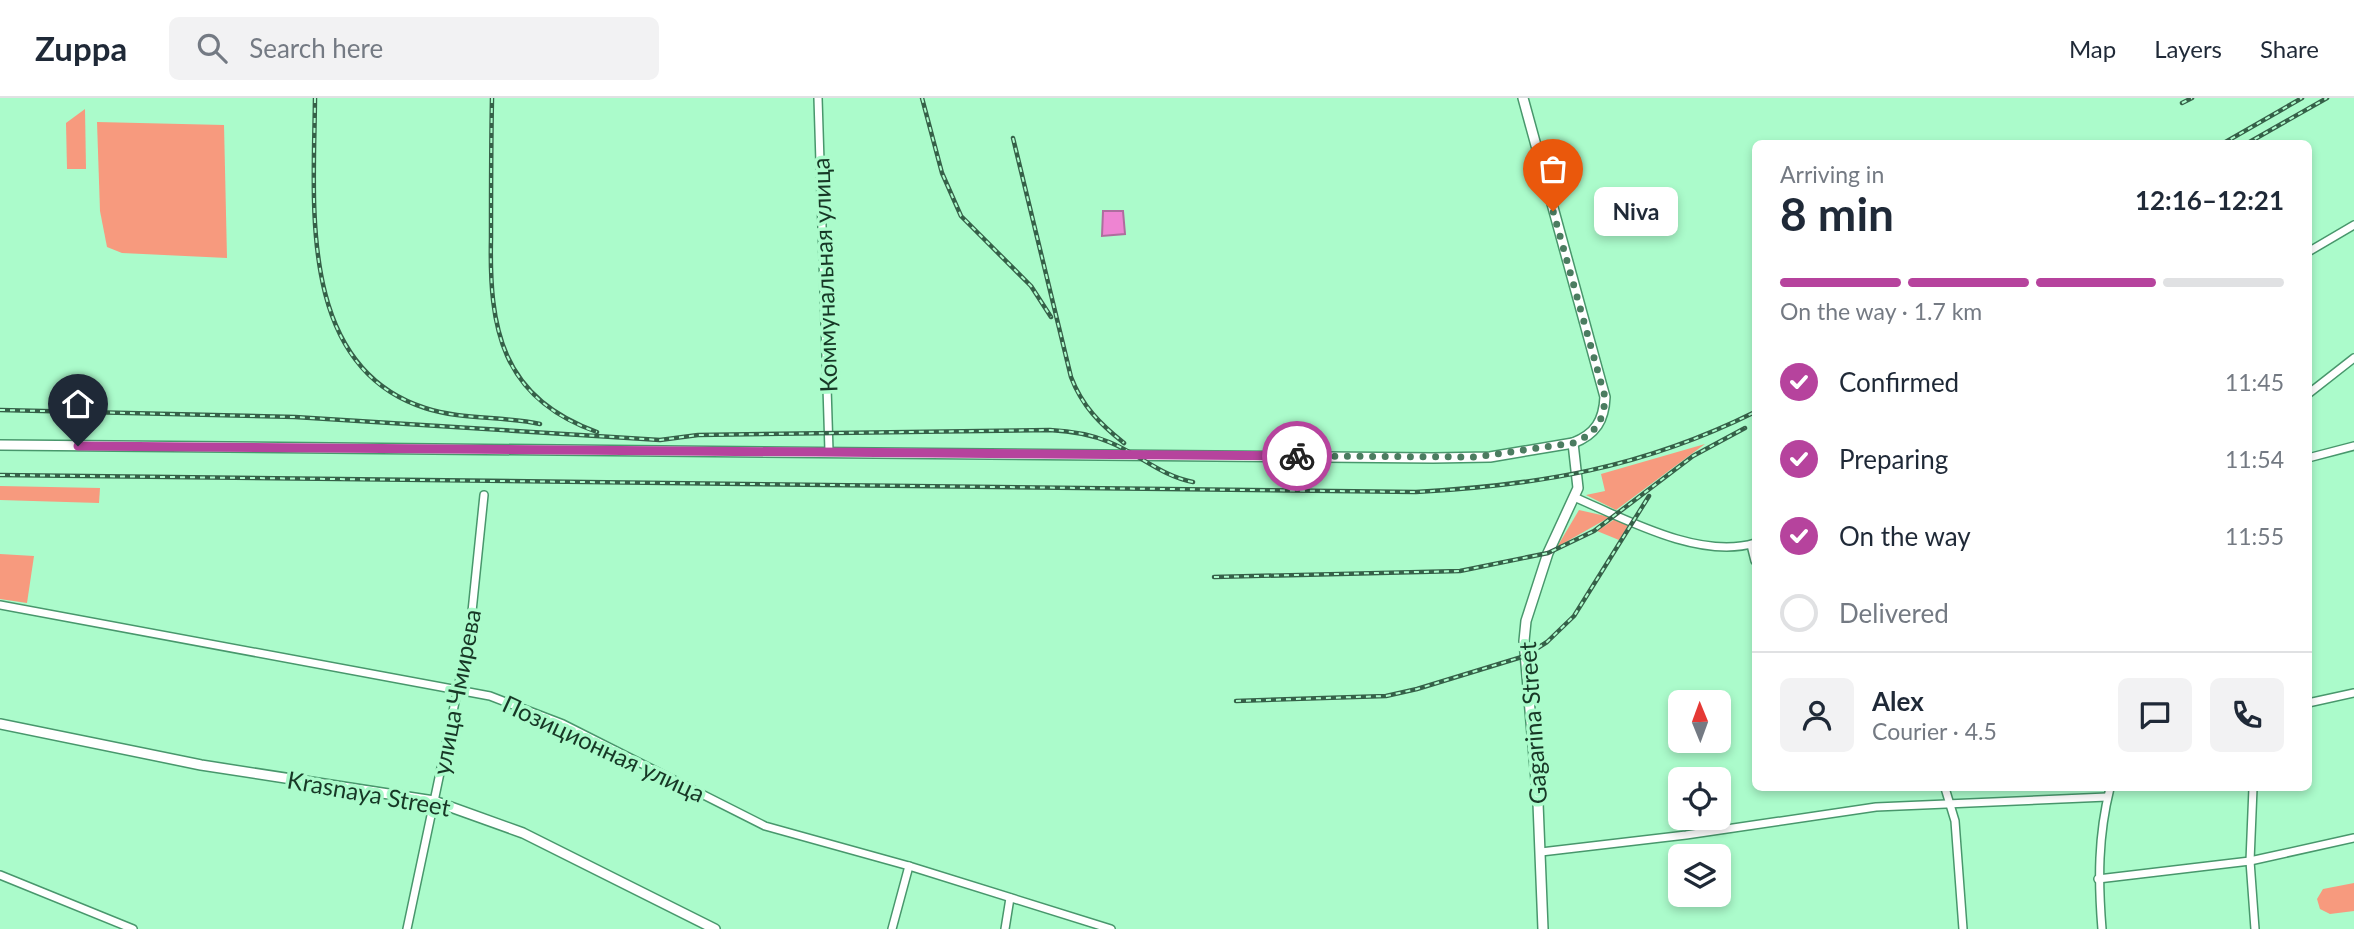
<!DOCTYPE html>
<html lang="en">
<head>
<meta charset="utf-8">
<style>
  body { margin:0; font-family:Lato,sans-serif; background:#f2f2f3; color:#1f2937; height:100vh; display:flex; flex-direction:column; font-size:26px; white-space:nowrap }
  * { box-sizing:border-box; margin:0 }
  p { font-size:23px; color:#747a83 }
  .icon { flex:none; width:38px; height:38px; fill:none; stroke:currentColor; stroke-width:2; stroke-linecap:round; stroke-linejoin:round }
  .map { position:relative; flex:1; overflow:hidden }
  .details { position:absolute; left:1752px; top:42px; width:560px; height:651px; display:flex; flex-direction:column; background:#fff; border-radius:10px; box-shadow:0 4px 10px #0003 }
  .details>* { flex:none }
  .needle { width:46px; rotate:359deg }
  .buttons { position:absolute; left:1668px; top:592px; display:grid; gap:14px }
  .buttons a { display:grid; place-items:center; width:63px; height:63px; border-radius:10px; background:#fff; box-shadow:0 4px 10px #0003; font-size:35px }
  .pin { position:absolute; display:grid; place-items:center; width:60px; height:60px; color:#fff; margin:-72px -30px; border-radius:50% 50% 50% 0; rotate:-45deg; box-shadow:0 0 7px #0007 }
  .pin .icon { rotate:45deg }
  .courier { position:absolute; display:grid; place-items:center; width:70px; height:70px; margin:-35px; border:5px solid #b6439d; border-radius:50%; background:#fff; color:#222; box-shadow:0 2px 9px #0007 }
  .bubble { position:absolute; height:49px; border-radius:10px; background:#fff; box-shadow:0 4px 10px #0003; font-size:23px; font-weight:700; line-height:49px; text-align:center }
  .overview em { font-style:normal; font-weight:700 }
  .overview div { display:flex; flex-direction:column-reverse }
  .overview { display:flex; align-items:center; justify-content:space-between; height:119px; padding:0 28px }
  h1 { font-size:46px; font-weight:700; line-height:52px }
  .bar { display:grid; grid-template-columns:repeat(4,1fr); gap:10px 7px; align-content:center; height:84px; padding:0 28px }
  .bar i { height:9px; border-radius:5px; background:#e0e1e3 }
  .bar .active { background:#b6439d }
  .bar p { grid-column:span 4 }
  .line { display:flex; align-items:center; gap:18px; padding:0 28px; border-top:2px solid #e0e1e3 }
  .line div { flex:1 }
  .round { display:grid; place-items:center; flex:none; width:74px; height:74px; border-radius:10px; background:#f2f2f3 }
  ol { padding:0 28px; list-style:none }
  li { display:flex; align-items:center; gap:21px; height:77px }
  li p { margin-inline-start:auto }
  li .icon { padding:7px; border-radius:50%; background:#b6439d; color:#fff; stroke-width:4 }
  li:last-child { color:#747a83 }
  li i { width:38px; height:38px; border:4px solid #e0e1e3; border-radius:50% }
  header { display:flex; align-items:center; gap:42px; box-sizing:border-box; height:98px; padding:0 35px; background:#fff; border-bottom:2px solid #e0e1e3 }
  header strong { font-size:33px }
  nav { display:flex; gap:38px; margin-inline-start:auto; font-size:24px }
  .search { width:490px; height:63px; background:#f2f2f3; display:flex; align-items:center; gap:18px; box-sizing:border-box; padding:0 24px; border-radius:10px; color:#747a83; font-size:26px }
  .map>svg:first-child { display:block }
</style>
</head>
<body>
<header>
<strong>Zuppa</strong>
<div class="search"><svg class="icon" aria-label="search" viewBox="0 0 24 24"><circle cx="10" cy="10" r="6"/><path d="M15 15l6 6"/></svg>Search here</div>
<nav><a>Map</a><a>Layers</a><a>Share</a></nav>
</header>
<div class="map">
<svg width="2354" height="831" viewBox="0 0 2354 831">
  <rect width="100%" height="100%" fill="#abfbcb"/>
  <!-- green -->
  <g fill="#f79a7e">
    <path d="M 85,11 L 86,71 L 67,71 L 66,25 Z"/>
    <path d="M 97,24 L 224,27 L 227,160 L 122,155 L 107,149 L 100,113 Z"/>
    <path d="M 1705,346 L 1616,412 L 1586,397 L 1605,393 L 1601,376 Z"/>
    <path d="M 0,388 L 100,390 L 99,405 L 0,402 Z"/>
    <path d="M 1579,412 L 1610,419 L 1557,449 Z"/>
    <path d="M 1615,421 L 1629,426 L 1619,442 L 1597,433 Z"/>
    <path d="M 0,456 L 34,458 L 27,505 L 0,501 Z"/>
    <path d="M 2354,785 L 2354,813 L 2330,816 L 2320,811 L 2317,801 L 2323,791 Z"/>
  </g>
  <!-- water -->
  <path fill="#ee84d2" stroke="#ae6d9e" stroke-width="2" d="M 1103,113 L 1123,113 L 1125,136 L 1102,138 Z"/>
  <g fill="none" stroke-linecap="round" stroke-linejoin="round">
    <!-- tertiary casing -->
    <g stroke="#48976c" stroke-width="10">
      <g id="tertiary">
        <path d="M 818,0 L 829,353"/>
        <path d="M 2308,154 L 2354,127"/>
        <path d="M 2308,296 L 2354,260"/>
        <path d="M 2308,360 L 2354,348"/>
        <path d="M 1574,399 C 1625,421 1700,462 1755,445"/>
        <path d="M 1751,447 L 1755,463"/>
        <path d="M 0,507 L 490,598 L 563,626 L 765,728 L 909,768 L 1111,831"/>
        <path d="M 2308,605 L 2354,595"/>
        <path d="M 1945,690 L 1955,723 L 1963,831"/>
        <path d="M 2253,690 L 2250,763 L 2255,831"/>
        <path d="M 1541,754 L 1686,737 L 1876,709 L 2107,699"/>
        <path d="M 0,777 L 133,831"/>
        <path d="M 2098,781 L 2250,763 L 2354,740"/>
        <path d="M 407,831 L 470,533 L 484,397"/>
        <path d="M 892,831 L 909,768"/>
        <path d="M 1005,831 L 1010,800"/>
        <path d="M 2102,831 C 2098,782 2098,738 2110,690"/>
      </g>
    </g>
    <!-- secondary casing -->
    <g stroke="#48976c" stroke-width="12">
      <g id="secondary">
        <path d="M 0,347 L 1433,360 L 1490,359 L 1573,345 C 1596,336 1604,322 1605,299 L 1523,0"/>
        <path d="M 0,626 L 201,667 L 434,703 L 523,735 L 715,831"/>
        <path d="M 1543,831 L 1538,705 L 1524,543 L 1526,523 L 1548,455 L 1578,390 L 1573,345"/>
      </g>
    </g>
    <!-- tertiary -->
    <use href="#tertiary" stroke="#fff" stroke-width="7"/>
    <!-- secondary -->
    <use href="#secondary" stroke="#fff" stroke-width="9"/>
    <!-- rail casing -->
    <g stroke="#356048" stroke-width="4.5">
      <g id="rail">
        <path d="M 315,0 C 314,107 297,269 425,310 C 461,322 503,318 540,326"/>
        <path d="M 492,0 C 491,47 491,93 491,140 C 489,230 501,300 597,334"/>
        <path d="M 922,0 L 942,75 L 961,118 L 1031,188 L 1051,219"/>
        <path d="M 2182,5 L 2192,0"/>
        <path d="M 1013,40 L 1071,279 C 1082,308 1100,326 1124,345"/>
        <path d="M 2222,46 L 2302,0"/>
        <path d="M 2246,46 L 2327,0"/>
        <path d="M 0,312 L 295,319 L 660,342 L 698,337 L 1050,332 C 1070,333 1090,336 1109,344 C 1139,356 1161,378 1193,384"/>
        <path d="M 0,377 L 1416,394 C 1540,387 1642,370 1755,314"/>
        <path d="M 1214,479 L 1460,473 L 1548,455 L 1594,433 L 1693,358 L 1745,330"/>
        <path d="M 1236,603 L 1386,598 L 1417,591 L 1525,558 L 1547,544 L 1574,518 L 1649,398"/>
      </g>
    </g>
    <!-- rail -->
    <use href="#rail" stroke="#abfbcb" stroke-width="2" stroke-dasharray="5" stroke-linecap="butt"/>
  </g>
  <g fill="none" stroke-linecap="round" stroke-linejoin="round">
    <!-- done -->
    <path stroke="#4b7c60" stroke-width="7" stroke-dasharray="0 12.6" d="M 1297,358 L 1475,359 L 1573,345 C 1596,336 1604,322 1605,299 L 1553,113"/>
    <!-- route -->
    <path stroke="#b6439d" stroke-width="9" d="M 78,348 L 1297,358"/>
  </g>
  <g text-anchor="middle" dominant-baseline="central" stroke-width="7" stroke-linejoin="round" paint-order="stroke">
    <!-- street labels -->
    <g font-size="24" fill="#173826" stroke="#abfbcb">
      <text transform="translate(824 177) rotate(-92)">Коммунальная улица</text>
      <text transform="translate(456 594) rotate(-79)">улица Чмирева</text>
      <text transform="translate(1532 625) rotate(-94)">Gagarina Street</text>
      <text transform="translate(604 650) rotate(25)">Позиционная улица</text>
      <text transform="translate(369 695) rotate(10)">Krasnaya Street</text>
    </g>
  </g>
</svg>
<div class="buttons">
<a><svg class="needle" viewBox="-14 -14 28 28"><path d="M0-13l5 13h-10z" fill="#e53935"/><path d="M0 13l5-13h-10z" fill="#747a83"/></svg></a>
<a><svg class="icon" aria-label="locate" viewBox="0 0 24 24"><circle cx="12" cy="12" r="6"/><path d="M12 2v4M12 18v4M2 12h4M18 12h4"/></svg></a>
<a><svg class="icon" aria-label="layers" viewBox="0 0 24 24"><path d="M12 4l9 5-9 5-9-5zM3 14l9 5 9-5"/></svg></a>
</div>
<div class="pin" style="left:1553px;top:113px;background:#ea580c"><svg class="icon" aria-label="bag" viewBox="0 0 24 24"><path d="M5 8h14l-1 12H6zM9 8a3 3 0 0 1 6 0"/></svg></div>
<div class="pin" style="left:78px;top:348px;background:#1f2937"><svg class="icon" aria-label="home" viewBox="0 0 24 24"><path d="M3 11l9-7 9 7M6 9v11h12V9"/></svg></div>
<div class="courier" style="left:1297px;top:358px"><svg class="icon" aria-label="bike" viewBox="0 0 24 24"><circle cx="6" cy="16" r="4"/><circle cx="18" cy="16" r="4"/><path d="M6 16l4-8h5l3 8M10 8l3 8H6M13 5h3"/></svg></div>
<div class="bubble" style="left:1594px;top:89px;width:84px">Niva</div>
<section class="details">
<div class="overview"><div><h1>8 min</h1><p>Arriving in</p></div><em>12:16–12:21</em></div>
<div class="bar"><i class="active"></i><i class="active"></i><i class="active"></i><i></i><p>On the way · 1.7 km</p></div>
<ol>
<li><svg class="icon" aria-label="check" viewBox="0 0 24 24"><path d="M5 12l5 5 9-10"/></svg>Confirmed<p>11:45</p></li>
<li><svg class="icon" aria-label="check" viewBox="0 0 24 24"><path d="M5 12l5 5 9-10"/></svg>Preparing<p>11:54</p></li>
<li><svg class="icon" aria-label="check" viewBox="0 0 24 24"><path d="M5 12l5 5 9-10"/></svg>On the way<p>11:55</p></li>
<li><i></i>Delivered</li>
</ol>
<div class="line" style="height:126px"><a class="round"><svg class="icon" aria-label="person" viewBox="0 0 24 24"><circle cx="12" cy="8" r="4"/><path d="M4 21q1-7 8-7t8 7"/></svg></a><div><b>Alex</b><p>Courier · 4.5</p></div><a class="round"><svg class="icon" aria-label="chat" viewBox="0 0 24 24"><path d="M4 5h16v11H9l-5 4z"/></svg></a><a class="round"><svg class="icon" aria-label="phone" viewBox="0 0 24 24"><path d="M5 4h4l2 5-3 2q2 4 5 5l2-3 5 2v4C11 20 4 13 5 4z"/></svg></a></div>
</section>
</div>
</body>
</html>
